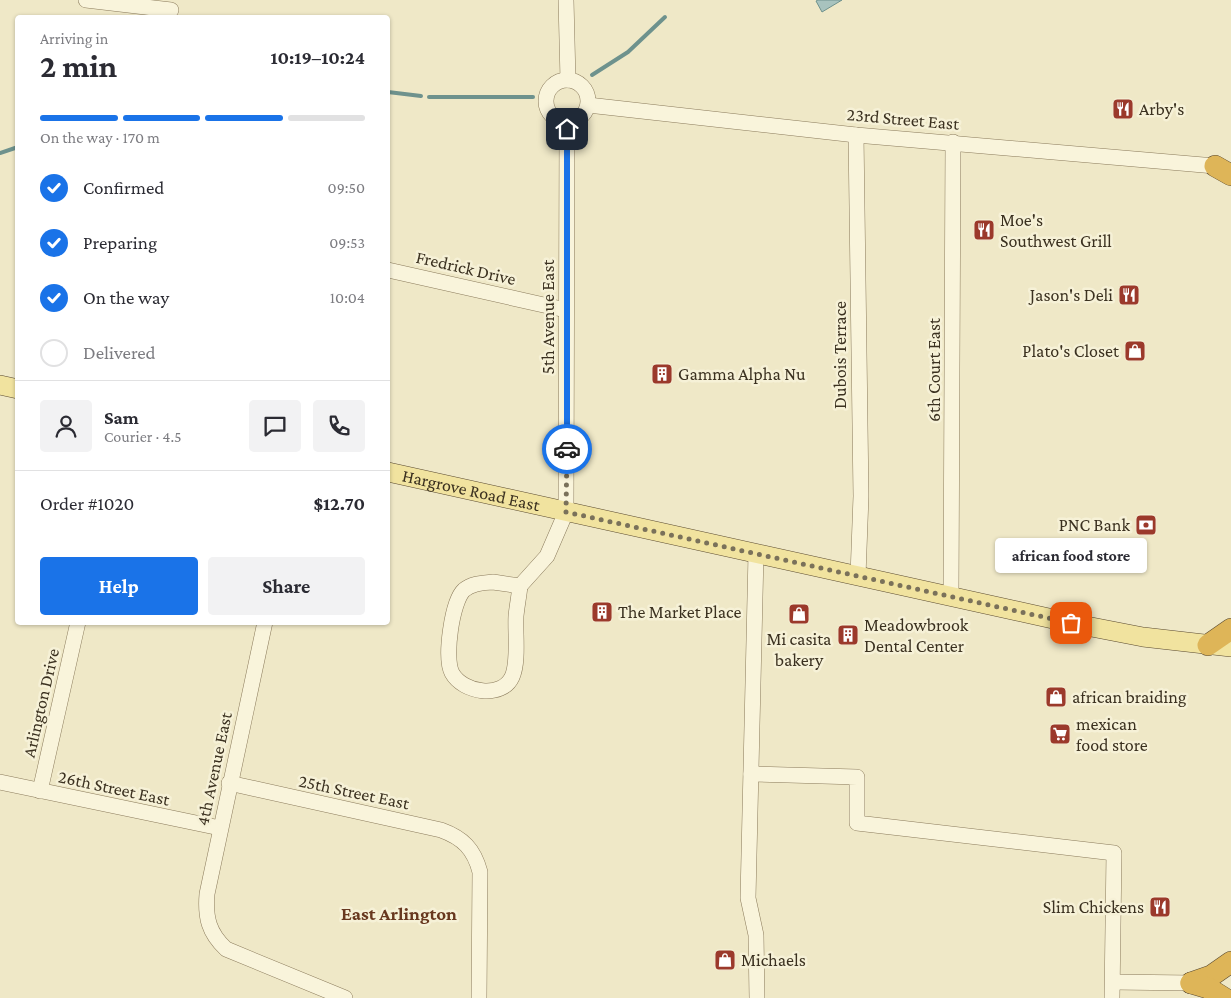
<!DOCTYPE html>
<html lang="en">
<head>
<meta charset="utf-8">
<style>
  body { margin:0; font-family:"Crimson Pro",serif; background:#f2f2f3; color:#2b2b33; height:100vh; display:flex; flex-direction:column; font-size:19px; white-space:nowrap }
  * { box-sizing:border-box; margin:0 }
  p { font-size:16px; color:#7c7c81 }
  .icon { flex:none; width:28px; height:28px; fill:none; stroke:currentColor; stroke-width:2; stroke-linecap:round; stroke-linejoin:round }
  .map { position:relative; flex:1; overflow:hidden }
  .side { position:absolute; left:15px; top:15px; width:375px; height:610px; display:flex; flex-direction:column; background:#fff; border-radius:5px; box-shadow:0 1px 4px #0004 }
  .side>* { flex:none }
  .pin { position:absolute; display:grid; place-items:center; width:42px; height:42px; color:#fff; margin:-21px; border-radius:10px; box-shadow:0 2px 8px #0006 }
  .courier { position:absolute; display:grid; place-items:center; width:50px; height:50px; margin:-25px; border:4px solid #1a73e8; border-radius:50%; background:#fff; color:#222; box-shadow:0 1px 6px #0007 }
  .bubble { position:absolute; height:35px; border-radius:5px; background:#fff; box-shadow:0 1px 4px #0004; font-size:16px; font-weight:700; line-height:35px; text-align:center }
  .overview em { font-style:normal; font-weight:700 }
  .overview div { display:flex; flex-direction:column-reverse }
  .overview { display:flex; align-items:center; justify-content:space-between; height:85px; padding:0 25px }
  h1 { font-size:32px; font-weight:700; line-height:38px }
  .bar { display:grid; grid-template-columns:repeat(4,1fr); gap:8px 5px; align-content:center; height:60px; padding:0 25px }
  .bar i { height:6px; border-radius:4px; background:#e1e1e2 }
  .bar .selected { background:#1a73e8 }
  .bar p { grid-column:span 4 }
  .line { display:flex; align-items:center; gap:12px; padding:0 25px; border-top:1px solid #e1e1e2 }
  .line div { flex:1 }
  .round { display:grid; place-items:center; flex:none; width:52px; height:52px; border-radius:5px; background:#f2f2f3 }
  ol { padding:0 25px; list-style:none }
  li { display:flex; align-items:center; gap:15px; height:55px }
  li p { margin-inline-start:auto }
  li .icon { padding:5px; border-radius:50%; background:#1a73e8; color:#fff; stroke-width:4 }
  li:last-child { color:#7c7c81 }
  li i { width:28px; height:28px; border:2px solid #e1e1e2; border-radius:50% }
  .primary-button { display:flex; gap:10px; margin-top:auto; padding:10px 25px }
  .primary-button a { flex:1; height:58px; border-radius:5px; background:#1a73e8; color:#fff; font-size:20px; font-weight:700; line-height:58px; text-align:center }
  .primary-button a+a { background:#f2f2f3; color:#2b2b33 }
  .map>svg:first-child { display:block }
</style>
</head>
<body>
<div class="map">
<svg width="1231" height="998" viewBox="0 0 1231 998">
  <rect width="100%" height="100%" fill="#efe8c7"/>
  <!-- water -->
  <path fill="#a8c3be" stroke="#6e928d" d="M 818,0 L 842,0 L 822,12 L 816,1 Z"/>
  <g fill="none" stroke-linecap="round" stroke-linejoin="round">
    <!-- stream -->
    <g stroke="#6e928d" stroke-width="4">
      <path d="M 592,75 L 628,52 L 665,17"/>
      <path d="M 388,92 L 421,96"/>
      <path d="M 429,97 L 533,97"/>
      <path d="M 0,153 L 18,147"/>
    </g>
    <!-- minor casing -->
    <g stroke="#8b7b5c" stroke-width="16">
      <g id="minor">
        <path d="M 86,0 L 171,10"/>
        <path d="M 566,0 L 568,80"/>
        <circle cx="567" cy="101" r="21"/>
        <path d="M 588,105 L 856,135 L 1215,166"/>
        <path d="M 856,135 L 861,496 L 858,576"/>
        <path d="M 388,270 L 566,310"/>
        <path d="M 756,554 L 748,898 L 756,935 L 757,998"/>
        <path d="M 493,582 L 520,586 C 519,596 517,606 516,616 C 515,633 519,662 512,677 C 502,699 463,693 452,673 C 444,658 452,601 464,590 C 472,583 483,583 493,582 Z"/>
        <path d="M 520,586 L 547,556 L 566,512 L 567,122"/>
        <path d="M 951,597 L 953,142"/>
        <path d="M 265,622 L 207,894 C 205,918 209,933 226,949 L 345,998"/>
        <path d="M 751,774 L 857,777 L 857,823 L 1114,853 L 1112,998"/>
        <path d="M 0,782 L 220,828"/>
        <path d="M 229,783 L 441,830 C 463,838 474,849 480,872 L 479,998"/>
        <path d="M 40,791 L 78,622"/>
        <path d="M 1113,982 L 1191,983"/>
      </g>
    </g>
    <!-- major casing -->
    <g stroke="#594930" stroke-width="20">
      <g id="major">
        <path d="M 0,385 L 18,389"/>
        <path id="s1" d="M 388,472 L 1071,623 L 1143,637 L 1231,647"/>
      </g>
    </g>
    <!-- highway casing -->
    <g stroke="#594930" stroke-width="22">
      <g id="highway">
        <path d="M 1215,166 L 1231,175"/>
        <path d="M 1208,645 L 1231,629"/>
        <path d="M 1191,983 L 1211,976 L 1231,962"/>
        <path d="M 1191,983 L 1208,988 L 1224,998"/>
      </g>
    </g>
    <!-- minor -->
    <use href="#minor" stroke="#f9f4db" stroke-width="15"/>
    <!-- major -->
    <use href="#major" stroke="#f1e39f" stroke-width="19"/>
    <!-- highway -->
    <use href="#highway" stroke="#deb558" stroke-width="21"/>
  </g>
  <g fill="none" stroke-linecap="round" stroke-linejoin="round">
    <!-- done -->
    <path stroke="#7a715a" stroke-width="5" stroke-dasharray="0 9" d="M 567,449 L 566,512 L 1071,623"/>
    <!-- route -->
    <path stroke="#1a73e8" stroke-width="6" d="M 567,129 L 567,449"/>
  </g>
  <!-- icons -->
  <defs>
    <g id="restaurant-square" transform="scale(1.125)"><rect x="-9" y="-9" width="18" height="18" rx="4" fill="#9b392b" stroke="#f6f1d7"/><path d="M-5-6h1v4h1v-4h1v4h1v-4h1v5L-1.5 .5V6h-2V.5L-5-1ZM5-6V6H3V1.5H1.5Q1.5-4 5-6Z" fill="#fff"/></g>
    <g id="shop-square" transform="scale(1.125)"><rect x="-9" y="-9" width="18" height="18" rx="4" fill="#9b392b" stroke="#f6f1d7"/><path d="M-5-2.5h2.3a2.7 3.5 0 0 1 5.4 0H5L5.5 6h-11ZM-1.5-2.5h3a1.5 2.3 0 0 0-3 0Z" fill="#fff"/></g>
    <g id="building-square" transform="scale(1.125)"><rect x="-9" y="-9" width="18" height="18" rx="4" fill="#9b392b" stroke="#f6f1d7"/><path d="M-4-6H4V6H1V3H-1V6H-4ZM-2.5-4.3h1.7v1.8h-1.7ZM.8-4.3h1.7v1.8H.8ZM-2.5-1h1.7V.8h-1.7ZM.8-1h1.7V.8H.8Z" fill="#fff"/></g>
    <g id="bank-square" transform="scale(1.125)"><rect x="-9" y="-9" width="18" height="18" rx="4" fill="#9b392b" stroke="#f6f1d7"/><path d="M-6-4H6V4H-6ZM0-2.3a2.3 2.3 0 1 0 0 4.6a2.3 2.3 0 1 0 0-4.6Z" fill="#fff"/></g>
    <g id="supermarket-square" transform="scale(1.125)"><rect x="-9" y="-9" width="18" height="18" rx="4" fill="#9b392b" stroke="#f6f1d7"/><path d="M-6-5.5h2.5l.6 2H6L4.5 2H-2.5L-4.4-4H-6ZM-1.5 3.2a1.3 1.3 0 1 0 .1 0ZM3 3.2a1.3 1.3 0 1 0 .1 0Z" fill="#fff"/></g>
  </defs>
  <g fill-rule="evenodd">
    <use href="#restaurant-square" x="1123" y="109"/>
    <use href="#restaurant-square" x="984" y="230"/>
    <use href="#restaurant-square" x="1129" y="295"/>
    <use href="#shop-square" x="1135" y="351"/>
    <use href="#building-square" x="662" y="374"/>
    <use href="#bank-square" x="1146" y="525"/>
    <use href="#building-square" x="602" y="612"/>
    <use href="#shop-square" x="799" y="614"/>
    <use href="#building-square" x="848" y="635"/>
    <use href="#shop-square" x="1056" y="697"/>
    <use href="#supermarket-square" x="1060" y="734"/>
    <use href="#restaurant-square" x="1160" y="907"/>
    <use href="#shop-square" x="725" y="960"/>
  </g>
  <g text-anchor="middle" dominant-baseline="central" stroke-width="5" stroke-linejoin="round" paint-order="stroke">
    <!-- poi labels -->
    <g font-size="18" fill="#3b3120" stroke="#f6f1d7" text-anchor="start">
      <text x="1139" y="109">Arby's</text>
      <text x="1000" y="220">Moe's<tspan x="1000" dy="21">Southwest Grill</tspan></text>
      <text x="1113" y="295" text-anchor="end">Jason's Deli</text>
      <text x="1119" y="351" text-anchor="end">Plato's Closet</text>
      <text x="678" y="374">Gamma Alpha Nu</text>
      <text x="1130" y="525" text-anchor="end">PNC Bank</text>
      <text x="618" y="612">The Market Place</text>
      <text x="864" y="625">Meadowbrook<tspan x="864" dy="21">Dental Center</tspan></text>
      <text x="799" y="639" text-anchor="middle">Mi casita<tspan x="799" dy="21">bakery</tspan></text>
      <text x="1072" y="697">african braiding</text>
      <text x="1076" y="724">mexican<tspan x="1076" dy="21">food store</tspan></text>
      <text x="1144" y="907" text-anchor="end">Slim Chickens</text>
      <text x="741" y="960">Michaels</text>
    </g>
    <!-- street labels -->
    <g font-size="18" fill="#3b3120" stroke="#f6f1d7">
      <text transform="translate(903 119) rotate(5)">23rd Street East</text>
      <text transform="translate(466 268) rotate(13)">Fredrick Drive</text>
      <text transform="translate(548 317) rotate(-90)">5th Avenue East</text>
      <text transform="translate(840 355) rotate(-90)">Dubois Terrace</text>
      <text transform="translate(934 370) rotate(-90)">6th Court East</text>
      <text stroke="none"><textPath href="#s1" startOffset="85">Hargrove Road East</textPath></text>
      <text transform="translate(41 703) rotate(-77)">Arlington Drive</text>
      <text transform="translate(214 769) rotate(-78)">4th Avenue East</text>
      <text transform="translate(114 788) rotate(12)">26th Street East</text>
      <text transform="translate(354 792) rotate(12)">25th Street East</text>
    </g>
    <!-- neighbourhood labels -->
    <g font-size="19" font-weight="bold" fill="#68381f" stroke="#f6f1d7">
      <text x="399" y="913">East Arlington</text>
    </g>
  </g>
</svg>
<div class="pin" style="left:1071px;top:623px;background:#ea580c"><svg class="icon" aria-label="bag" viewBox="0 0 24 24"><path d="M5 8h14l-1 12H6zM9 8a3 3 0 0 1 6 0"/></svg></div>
<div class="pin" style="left:567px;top:129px;background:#1f2937"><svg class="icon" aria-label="home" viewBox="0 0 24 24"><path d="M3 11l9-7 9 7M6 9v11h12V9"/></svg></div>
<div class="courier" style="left:567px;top:449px"><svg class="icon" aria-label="car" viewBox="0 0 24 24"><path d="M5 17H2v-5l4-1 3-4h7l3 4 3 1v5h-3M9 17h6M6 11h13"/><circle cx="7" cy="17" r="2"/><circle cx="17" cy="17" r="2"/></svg></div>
<div class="bubble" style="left:995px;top:538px;width:152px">african food store</div>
<section class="side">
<div class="overview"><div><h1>2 min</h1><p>Arriving in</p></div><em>10:19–10:24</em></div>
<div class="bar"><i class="selected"></i><i class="selected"></i><i class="selected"></i><i></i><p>On the way · 170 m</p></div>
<ol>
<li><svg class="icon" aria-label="check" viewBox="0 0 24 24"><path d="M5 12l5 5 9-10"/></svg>Confirmed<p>09:50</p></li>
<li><svg class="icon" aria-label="check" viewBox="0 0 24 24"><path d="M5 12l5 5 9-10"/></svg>Preparing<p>09:53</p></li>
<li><svg class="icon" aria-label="check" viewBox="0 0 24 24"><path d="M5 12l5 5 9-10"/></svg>On the way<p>10:04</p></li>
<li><i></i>Delivered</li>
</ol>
<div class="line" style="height:90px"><a class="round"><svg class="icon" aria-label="person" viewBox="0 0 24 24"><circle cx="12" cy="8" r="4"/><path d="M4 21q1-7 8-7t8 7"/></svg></a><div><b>Sam</b><p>Courier · 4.5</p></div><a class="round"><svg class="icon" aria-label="chat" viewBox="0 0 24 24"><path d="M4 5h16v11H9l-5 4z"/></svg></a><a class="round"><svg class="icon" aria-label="phone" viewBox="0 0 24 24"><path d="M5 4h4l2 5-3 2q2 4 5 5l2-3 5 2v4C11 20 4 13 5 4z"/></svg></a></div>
<div class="line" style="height:65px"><div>Order #1020</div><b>$12.70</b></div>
<div class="primary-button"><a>Help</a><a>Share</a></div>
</section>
</div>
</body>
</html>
